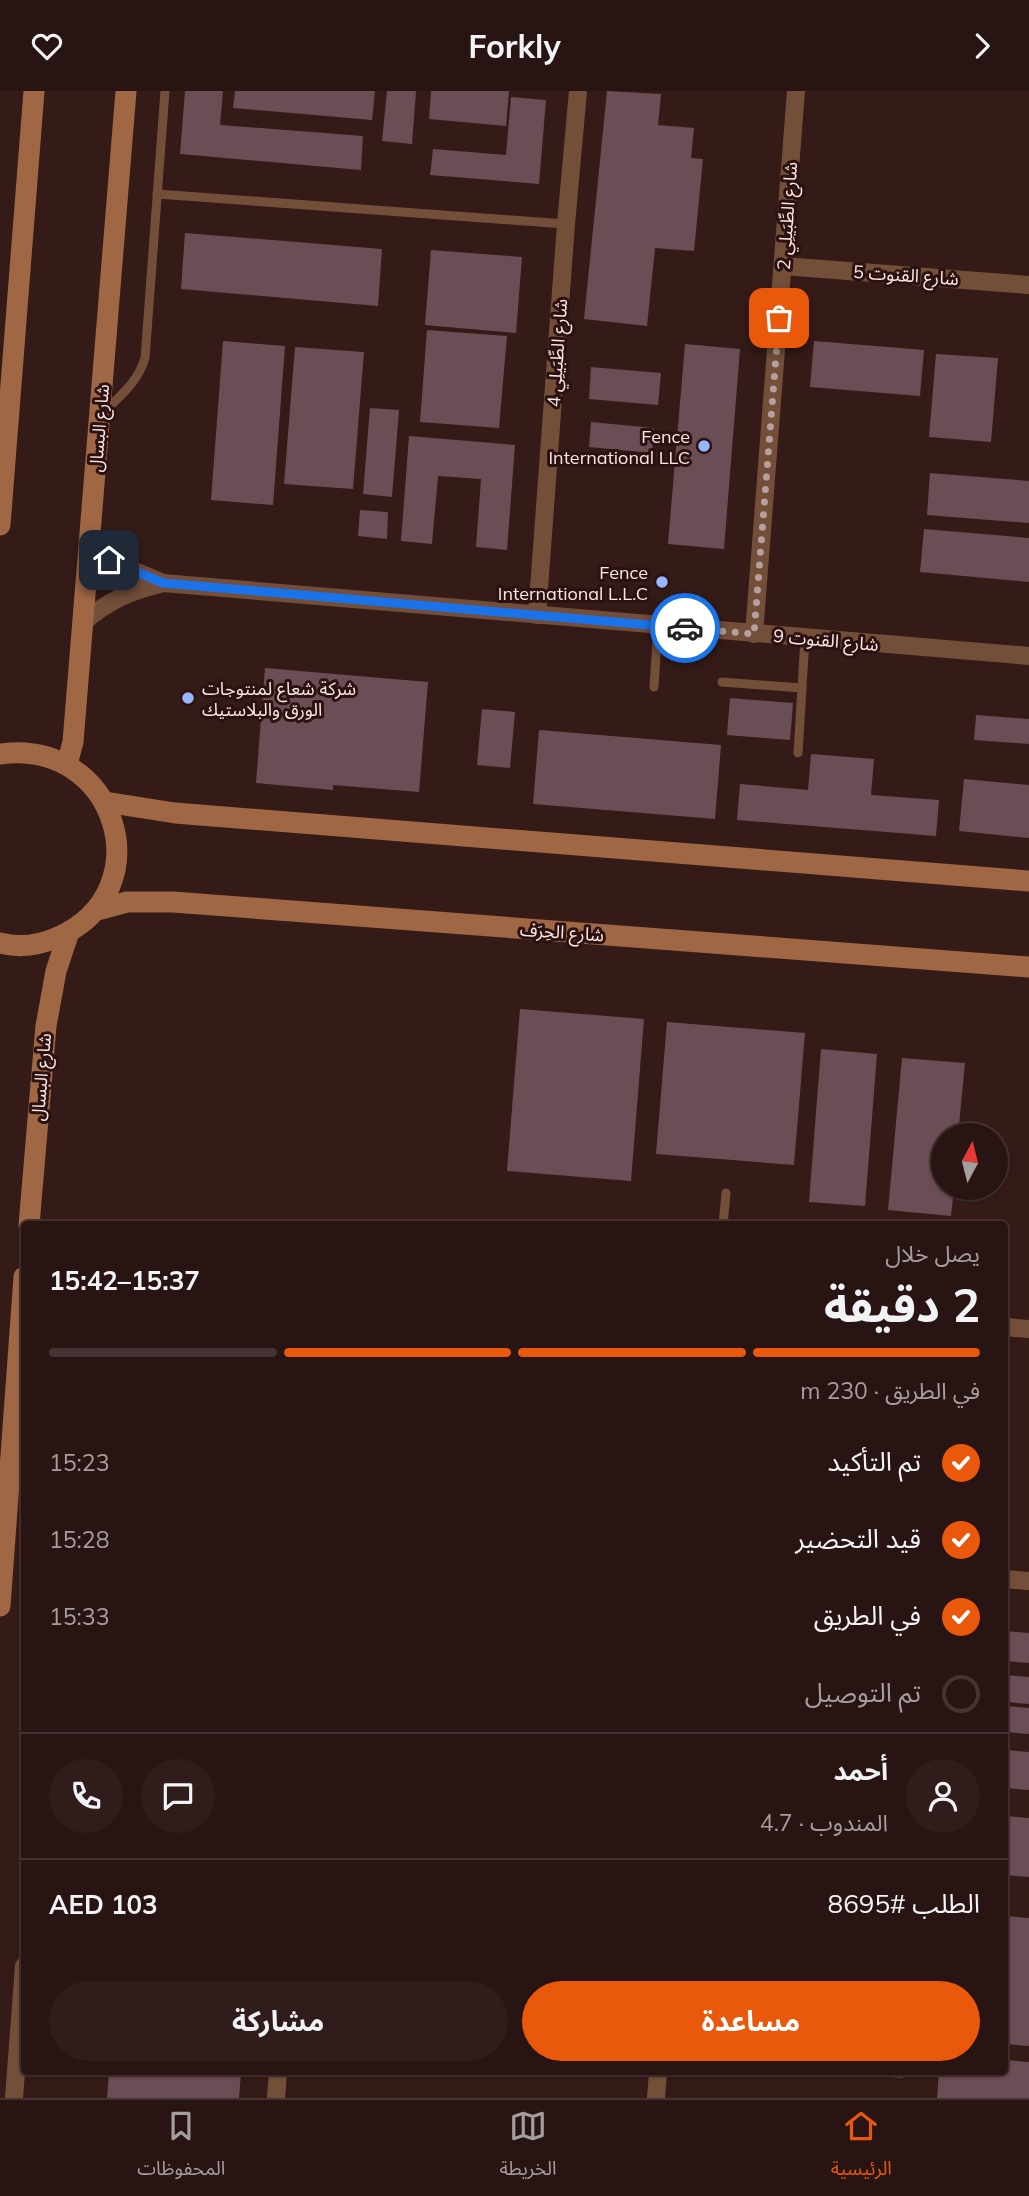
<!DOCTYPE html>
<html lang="ar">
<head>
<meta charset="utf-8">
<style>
  body { margin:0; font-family:Mulish,"Noto Sans Arabic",sans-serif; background:#301d1b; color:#f1f3f6; direction:rtl; height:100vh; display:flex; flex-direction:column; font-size:26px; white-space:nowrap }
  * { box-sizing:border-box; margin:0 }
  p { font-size:23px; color:#a59e9f }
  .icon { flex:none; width:38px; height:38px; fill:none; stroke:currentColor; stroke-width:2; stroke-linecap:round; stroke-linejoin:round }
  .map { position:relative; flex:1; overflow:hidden; direction:ltr }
  .panel { position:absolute; left:21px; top:1130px; width:987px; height:854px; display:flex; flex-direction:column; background:#281412; border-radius:7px; box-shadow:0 2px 5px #0004,0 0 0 2px #443332; direction:rtl }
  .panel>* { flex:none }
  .needle { width:46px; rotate:7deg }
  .buttons { position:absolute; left:931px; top:1032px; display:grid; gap:14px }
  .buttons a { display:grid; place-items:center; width:77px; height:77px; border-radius:50%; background:#281412; box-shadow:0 2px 5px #0004,0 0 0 2px #443332; font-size:35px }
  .pin { position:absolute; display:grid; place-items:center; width:60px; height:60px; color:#fff; margin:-30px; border-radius:14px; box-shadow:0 4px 10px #0006 }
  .courier { position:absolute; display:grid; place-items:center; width:70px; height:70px; margin:-35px; border:5px solid #1a73e8; border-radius:50%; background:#fff; color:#222; box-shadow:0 2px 9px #0007 }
  .head em { font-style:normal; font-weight:700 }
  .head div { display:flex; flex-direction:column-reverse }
  .head { display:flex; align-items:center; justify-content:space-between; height:119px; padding:0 28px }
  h1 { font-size:46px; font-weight:700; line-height:52px }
  .bar { display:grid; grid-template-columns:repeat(4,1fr); gap:10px 7px; align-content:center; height:84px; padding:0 28px }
  .bar i { height:9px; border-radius:5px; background:#443332 }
  .bar .active { background:#ea580c }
  .bar p { grid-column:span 4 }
  .line { display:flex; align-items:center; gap:18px; padding:0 28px; border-top:2px solid #443332 }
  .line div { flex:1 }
  .round { display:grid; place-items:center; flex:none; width:74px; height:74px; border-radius:37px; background:#301d1b }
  ol { padding:0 28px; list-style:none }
  li { display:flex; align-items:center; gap:21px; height:77px }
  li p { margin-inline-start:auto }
  li .icon { padding:7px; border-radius:50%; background:#ea580c; color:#fff; stroke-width:4 }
  li:last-child { color:#a59e9f }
  li i { width:38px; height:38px; border:4px solid #443332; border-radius:50% }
  .action { display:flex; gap:14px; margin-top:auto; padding:14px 28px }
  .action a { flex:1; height:80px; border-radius:42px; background:#ea580c; color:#fff; font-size:28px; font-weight:700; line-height:80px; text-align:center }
  .action a+a { background:#301d1b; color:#f1f3f6 }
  header { display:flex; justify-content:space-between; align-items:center; height:91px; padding:0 28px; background:#281412; font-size:32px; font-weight:700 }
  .menu { display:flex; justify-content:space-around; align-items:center; height:98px; border-top:2px solid #443332; background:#281412; font-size:19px; color:#a59e9f }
  .menu a { display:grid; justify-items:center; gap:4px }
  .menu .active { color:#ea580c }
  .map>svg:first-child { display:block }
</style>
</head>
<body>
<header><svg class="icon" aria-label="forward" viewBox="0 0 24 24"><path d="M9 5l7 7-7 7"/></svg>Forkly<svg class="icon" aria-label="heart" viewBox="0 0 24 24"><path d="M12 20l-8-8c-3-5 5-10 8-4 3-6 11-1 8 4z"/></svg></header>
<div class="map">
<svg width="1029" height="2007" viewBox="0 0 1029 2007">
  <rect width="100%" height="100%" fill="#351b18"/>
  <!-- building -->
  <g fill="#6b4d55">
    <path d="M 185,0 L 223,0 L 220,34 L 363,45 L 361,79 L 180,63 Z"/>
    <path d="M 235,0 L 375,0 L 372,29 L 233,17 Z"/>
    <path d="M 387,0 L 416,0 L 412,53 L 382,50 Z"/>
    <path d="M 431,0 L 509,0 L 506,35 L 429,28 Z"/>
    <path d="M 607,0 L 661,3 L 658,34 L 694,37 L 691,67 L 703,68 L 694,160 L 655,157 L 647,235 L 584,228 Z"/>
    <path d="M 511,6 L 546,9 L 539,93 L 430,84 L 433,58 L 506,64 Z"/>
    <path d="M 185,142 L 382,158 L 378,215 L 181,198 Z"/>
    <path d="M 431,159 L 522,166 L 516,242 L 425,234 Z"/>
    <path d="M 427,239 L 507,245 L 499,337 L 420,331 Z"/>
    <path d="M 223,250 L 285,255 L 273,414 L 211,409 Z"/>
    <path d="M 814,250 L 924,259 L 920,305 L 810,296 Z"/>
    <path d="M 685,253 L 740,258 L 724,458 L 668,453 Z"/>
    <path d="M 295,256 L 364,261 L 353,398 L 284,393 Z"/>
    <path d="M 936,263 L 998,267 L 991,351 L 929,346 Z"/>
    <path d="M 591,276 L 661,282 L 658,314 L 589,308 Z"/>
    <path d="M 370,317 L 399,319 L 392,406 L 363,403 Z"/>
    <path d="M 591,331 L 654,337 L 652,362 L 589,356 Z"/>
    <path d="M 409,345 L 515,354 L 507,459 L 476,456 L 481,388 L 438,385 L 432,453 L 401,450 Z"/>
    <path d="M 930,382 L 1029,390 L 1029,432 L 927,424 Z"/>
    <path d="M 360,419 L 388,421 L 387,448 L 358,445 Z"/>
    <path d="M 924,438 L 1029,447 L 1029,491 L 920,481 Z"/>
    <path d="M 265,577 L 428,591 L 419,701 L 333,694 L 333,699 L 256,692 Z"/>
    <path d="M 730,607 L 793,612 L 790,649 L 727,644 Z"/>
    <path d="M 482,618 L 515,621 L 510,677 L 477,674 Z"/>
    <path d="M 976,624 L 1029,628 L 1029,653 L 974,649 Z"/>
    <path d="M 539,639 L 721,654 L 715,728 L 533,713 Z"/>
    <path d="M 811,663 L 874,668 L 871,704 L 939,709 L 936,745 L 737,729 L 740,693 L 808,699 Z"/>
    <path d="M 964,688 L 1029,694 L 1029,747 L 959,740 Z"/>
    <path d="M 520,918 L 644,928 L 631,1090 L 507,1080 Z"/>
    <path d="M 667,931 L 805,942 L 794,1074 L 656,1063 Z"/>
    <path d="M 821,958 L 877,963 L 865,1115 L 809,1111 Z"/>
    <path d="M 902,967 L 965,972 L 958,1045 L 943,1045 L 943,1097 L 954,1097 L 951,1125 L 888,1119 Z"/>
    <path d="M 1004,1540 L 1029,1542 L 1029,1572 L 1004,1570 Z"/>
    <path d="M 1004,1584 L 1029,1586 L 1029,1613 L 1004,1611 Z"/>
    <path d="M 1004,1615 L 1029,1617 L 1029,1643 L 1004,1641 Z"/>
    <path d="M 1004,1659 L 1029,1661 L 1029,1699 L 1004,1697 Z"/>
    <path d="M 1004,1725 L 1029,1727 L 1029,1786 L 1004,1784 Z"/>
    <path d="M 1004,1825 L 1029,1827 L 1029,1955 L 1004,1953 Z"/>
    <path d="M 1004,1969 L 1029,1971 L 1029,2007 L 937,2007 L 939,1981 L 1004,1981 Z"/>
    <path d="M 109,1981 L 241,1981 L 239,2007 L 107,2007 Z"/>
    <path d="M 855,1981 L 904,1981 L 903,1987 L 855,1983 Z"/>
  </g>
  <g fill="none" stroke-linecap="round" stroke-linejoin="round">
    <!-- lane -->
    <g stroke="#734f3a" stroke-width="9">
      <path d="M 157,103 L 566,133"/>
      <path d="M 103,322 C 121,304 138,291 145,267 L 165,0"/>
      <path d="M 722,591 L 802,597"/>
      <path d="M 654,596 L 658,534"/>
      <path d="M 798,662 L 805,547"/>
      <path d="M 723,1134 L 726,1102"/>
    </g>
    <!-- street -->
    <g stroke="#734f3a" stroke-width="18">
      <path d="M 783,175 L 1029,194"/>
      <path d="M 89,455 L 109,469 L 163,492 L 1029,565"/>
      <path d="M 537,524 L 566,133 L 578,0"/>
      <path d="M 82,532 C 111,508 128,501 163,492"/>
      <path d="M 754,543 L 796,0"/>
      <path d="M 1004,1236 L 1029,1238"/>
      <path d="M 1004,1488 L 1029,1490"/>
      <path d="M 14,2007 L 24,1875"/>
      <path d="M 276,2007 L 278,1981"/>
      <path d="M 656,2007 L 658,1981"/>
    </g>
    <!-- secondary -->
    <g stroke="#a06745" stroke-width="21">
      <path d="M 0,434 L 34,0"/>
      <path d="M 0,663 C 117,647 163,800 58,846 C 40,854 19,857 0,852"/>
      <path d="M 67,673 L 73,651 L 126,0"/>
      <path d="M 105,711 L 175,722 L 1029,790"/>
      <path d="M 97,819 L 127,811 L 173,811 L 1029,876"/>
      <path d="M 29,1134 L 46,935 L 56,880 L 69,841"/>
      <path d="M 0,1515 L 24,1186"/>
    </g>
  </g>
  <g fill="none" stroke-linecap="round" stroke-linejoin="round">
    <!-- done -->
    <path stroke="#b5a09d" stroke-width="7" stroke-dasharray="0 12.6" d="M 685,537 L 754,543 L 779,227"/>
    <!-- route -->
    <path stroke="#1a73e8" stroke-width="9" d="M 109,469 L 163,492 L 685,537"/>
  </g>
  <!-- markers -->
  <g fill="#97b6fd" stroke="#2b110f" stroke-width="2.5">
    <circle cx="704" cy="355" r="7"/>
    <circle cx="662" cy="491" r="7"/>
    <circle cx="188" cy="607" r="7"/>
  </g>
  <g text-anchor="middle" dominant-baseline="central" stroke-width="6" stroke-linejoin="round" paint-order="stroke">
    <!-- street labels -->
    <g font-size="18" fill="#fae7e5" stroke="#2b110f">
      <text transform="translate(787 125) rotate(-86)">شارع الطِّبَيلِي 2</text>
      <text transform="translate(906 184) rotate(4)">شارع القنوت 5</text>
      <text transform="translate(557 262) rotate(-86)">شارع الطِّبَيلِي 4</text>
      <text transform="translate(99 337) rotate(-85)">شارع البسال</text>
      <text transform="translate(826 549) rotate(5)">شارع القنوت 9</text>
      <text transform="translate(562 841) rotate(4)">شارع الحِرَف</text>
      <text transform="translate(41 986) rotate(-85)">شارع البسال</text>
    </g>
    <!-- poi labels -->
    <g font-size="18" fill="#fae7e5" stroke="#2b110f" text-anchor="end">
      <text x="690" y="345">Fence<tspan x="690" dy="21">International LLC</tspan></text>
      <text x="648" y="481">Fence<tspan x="648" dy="21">International L.L.C</tspan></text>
      <text x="202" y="597" text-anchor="start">شركة شعاع لمنتوجات<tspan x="202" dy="21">الورق والبلاستيك</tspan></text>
    </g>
  </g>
</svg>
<div class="buttons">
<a><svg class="needle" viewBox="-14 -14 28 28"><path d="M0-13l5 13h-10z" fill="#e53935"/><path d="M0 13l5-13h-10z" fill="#a59e9f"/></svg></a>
</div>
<div class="pin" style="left:779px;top:227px;background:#ea580c"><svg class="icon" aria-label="bag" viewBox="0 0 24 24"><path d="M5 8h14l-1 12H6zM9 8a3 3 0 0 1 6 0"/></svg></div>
<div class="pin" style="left:109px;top:469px;background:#1f2937"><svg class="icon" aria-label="home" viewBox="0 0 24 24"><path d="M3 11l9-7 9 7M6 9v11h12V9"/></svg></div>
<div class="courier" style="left:685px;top:537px"><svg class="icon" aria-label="car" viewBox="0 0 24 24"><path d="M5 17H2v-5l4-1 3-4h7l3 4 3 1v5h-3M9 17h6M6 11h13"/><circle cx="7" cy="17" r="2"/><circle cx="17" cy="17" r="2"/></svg></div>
<section class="panel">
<div class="head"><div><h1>2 دقيقة</h1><p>يصل خلال</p></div><em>15:37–15:42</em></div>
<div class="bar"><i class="active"></i><i class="active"></i><i class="active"></i><i></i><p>في الطريق · 230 m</p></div>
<ol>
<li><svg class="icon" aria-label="check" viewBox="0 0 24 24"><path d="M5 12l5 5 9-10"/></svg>تم التأكيد<p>15:23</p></li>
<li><svg class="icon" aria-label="check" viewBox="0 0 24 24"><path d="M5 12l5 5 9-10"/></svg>قيد التحضير<p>15:28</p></li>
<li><svg class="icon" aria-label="check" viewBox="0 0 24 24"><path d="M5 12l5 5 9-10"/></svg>في الطريق<p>15:33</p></li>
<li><i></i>تم التوصيل</li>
</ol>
<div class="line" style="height:126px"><a class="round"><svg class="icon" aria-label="person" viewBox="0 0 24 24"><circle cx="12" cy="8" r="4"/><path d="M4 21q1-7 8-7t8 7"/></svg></a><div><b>أحمد</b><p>المندوب · 4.7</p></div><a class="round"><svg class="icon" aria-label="chat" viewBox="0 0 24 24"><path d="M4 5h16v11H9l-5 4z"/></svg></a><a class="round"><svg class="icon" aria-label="phone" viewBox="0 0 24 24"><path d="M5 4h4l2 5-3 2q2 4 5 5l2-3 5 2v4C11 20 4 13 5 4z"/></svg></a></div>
<div class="line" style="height:91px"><div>الطلب #8695</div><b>AED 103</b></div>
<div class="action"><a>مساعدة</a><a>مشاركة</a></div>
</section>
</div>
<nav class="menu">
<a class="active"><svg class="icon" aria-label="home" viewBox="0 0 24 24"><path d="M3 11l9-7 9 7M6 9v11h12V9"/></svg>الرئيسية</a>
<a><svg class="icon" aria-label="map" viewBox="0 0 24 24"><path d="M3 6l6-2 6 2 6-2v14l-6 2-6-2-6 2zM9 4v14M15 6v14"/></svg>الخريطة</a>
<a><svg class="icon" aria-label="saved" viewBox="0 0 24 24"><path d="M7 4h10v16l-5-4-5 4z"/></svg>المحفوظات</a>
</nav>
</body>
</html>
